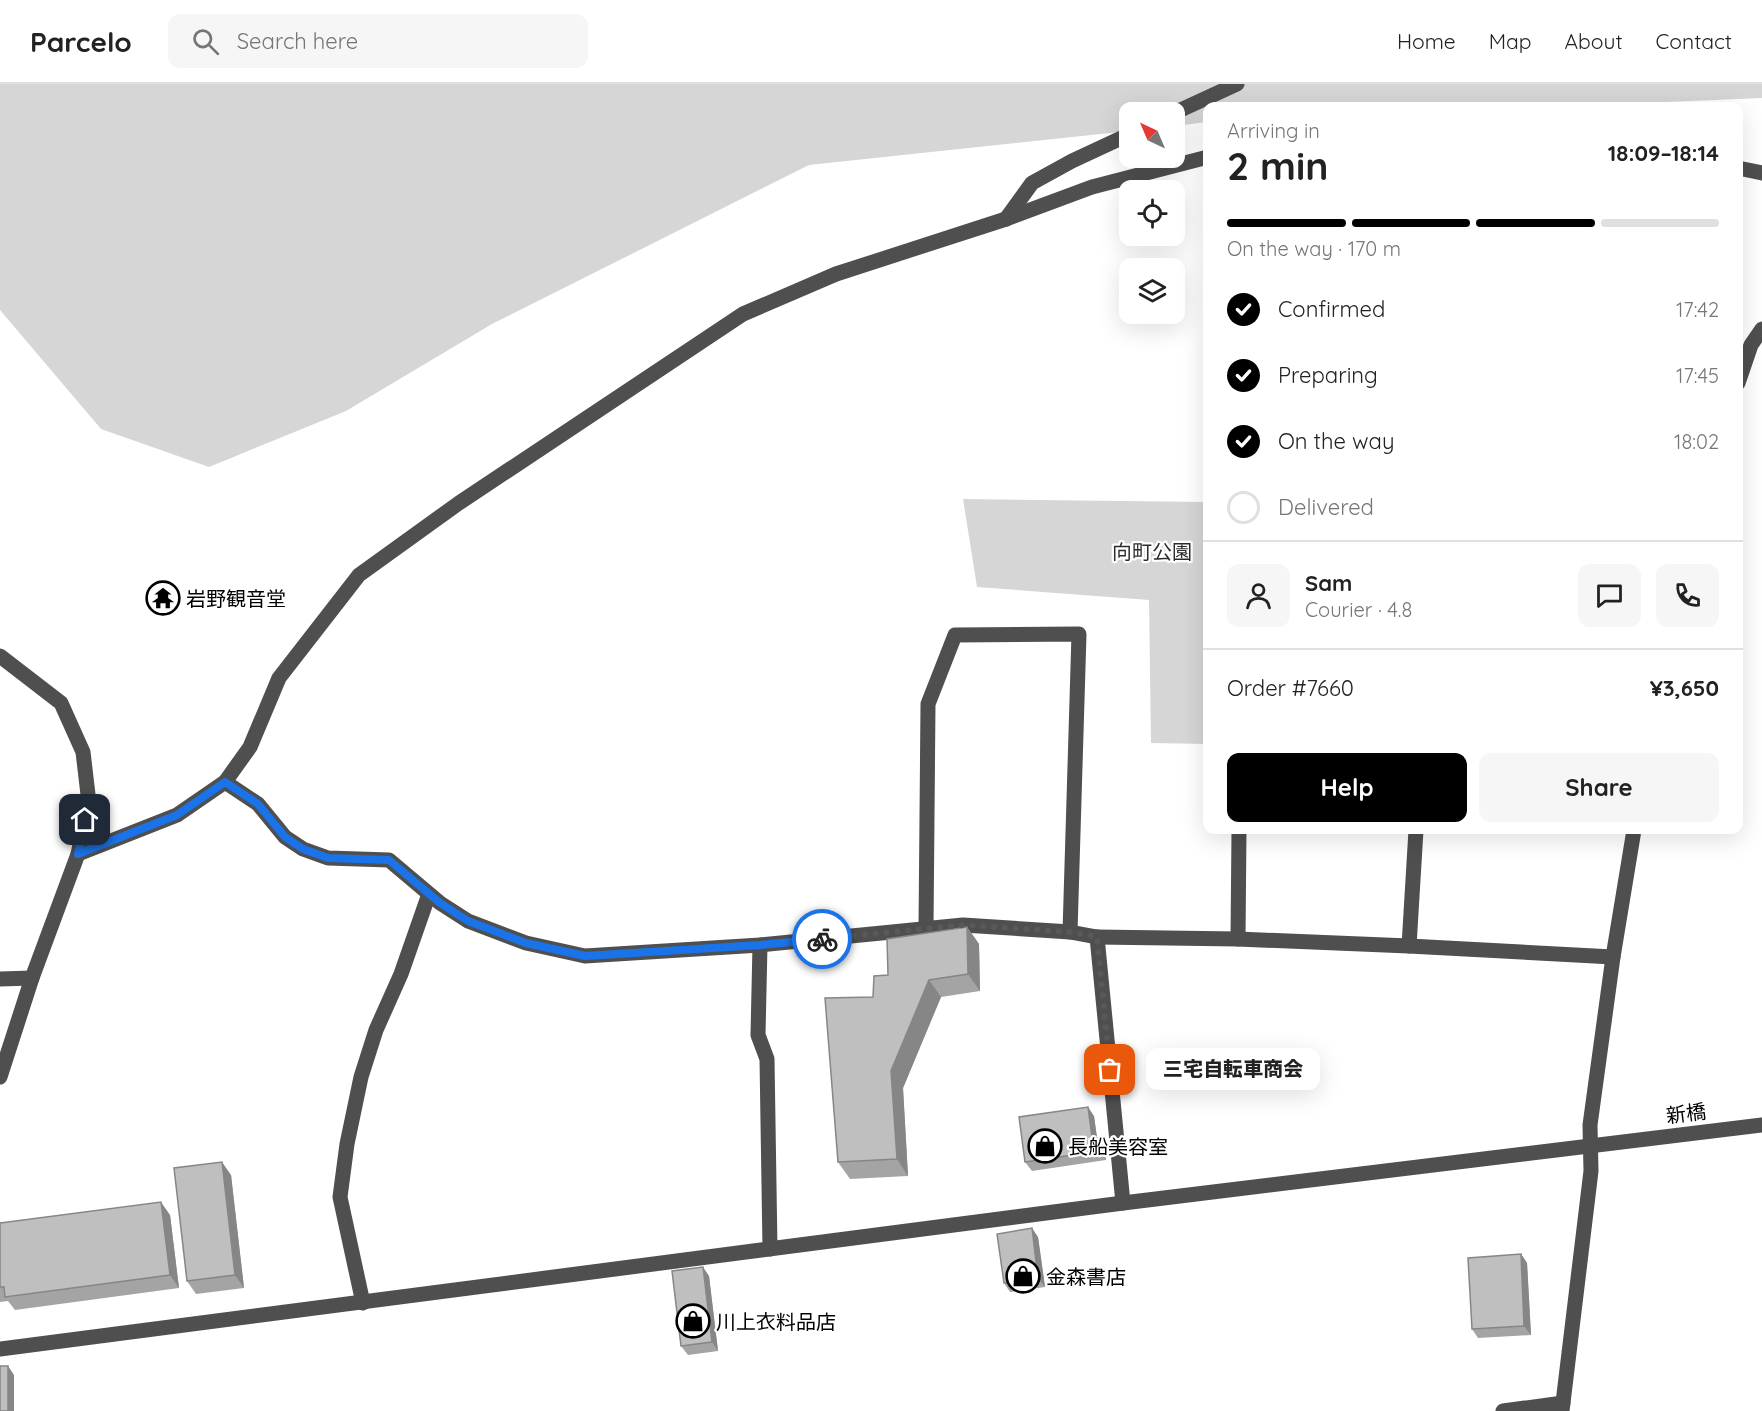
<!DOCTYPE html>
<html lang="en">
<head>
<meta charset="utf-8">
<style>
  body { margin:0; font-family:Quicksand,"Noto Sans JP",sans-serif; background:#f6f6f6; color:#222; height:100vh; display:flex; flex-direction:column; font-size:22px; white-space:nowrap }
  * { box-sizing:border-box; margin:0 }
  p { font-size:20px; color:#767676 }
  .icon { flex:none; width:33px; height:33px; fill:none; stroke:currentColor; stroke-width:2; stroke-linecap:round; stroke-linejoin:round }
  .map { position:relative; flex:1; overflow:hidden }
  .panel { position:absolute; left:1203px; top:18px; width:540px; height:732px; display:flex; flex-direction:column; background:#fff; border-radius:12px; box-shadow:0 6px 24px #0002 }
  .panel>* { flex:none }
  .needle { width:39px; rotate:316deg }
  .fabs { position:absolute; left:1119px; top:18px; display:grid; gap:12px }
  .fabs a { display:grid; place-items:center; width:66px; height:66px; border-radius:12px; background:#fff; box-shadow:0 6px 24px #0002; font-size:30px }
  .pin { position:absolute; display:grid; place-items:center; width:51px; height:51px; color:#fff; margin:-26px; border-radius:12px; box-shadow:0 3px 9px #0006 }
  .courier { position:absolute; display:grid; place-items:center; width:60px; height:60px; margin:-30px; border:4px solid #1a73e8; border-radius:50%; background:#fff; color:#222; box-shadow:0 2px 8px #0007 }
  .bubble { position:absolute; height:42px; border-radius:12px; background:#fff; box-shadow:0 6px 24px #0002; font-size:20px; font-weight:800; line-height:42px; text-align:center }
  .headline em { font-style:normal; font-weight:800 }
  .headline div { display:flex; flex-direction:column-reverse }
  .headline { display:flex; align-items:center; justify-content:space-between; height:102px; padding:0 24px }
  h1 { font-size:39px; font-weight:800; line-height:45px }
  .bar { display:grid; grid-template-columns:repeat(4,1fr); gap:9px 6px; align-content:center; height:72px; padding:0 24px }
  .bar i { height:8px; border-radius:4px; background:#e0e0e0 }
  .bar .active { background:#000 }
  .bar p { grid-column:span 4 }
  .line { display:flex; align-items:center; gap:15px; padding:0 24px; border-top:2px solid #e0e0e0 }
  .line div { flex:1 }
  .round { display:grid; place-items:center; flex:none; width:63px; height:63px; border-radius:12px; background:#f6f6f6 }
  ol { padding:0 24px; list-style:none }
  li { display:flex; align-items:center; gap:18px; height:66px }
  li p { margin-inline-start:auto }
  li .icon { padding:6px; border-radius:50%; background:#000; color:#fff; stroke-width:4 }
  li:last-child { color:#767676 }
  li i { width:33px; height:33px; border:3px solid #e0e0e0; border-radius:50% }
  .cta { display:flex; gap:12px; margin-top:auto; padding:12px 24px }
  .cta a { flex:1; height:69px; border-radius:12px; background:#000; color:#fff; font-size:24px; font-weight:800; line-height:69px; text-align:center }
  .cta a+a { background:#f6f6f6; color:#222 }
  header { display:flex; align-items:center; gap:36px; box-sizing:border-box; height:84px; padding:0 30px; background:#fff; border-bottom:2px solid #e0e0e0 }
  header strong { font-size:28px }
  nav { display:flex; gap:33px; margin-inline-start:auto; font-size:21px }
  .search { width:420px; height:54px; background:#f6f6f6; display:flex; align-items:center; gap:15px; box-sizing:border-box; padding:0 21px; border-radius:12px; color:#767676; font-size:22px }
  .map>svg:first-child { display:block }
</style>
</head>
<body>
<header>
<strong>Parcelo</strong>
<div class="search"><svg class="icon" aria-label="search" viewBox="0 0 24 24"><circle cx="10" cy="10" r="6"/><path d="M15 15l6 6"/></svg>Search here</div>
<nav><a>Home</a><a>Map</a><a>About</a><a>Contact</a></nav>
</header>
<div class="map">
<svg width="1762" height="1327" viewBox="0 0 1762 1327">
  <rect width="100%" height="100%" fill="#fff"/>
  <!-- green -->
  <g fill="#d6d6d6">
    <path d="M 0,0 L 1762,0 L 1762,14 L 1569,22 L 1208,22 L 1207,38 L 1175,42 L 1174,28 L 1130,28 L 1129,47 L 809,81 L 492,240 L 346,327 L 209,383 L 101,345 L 0,226 Z"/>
    <path d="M 963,415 L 1207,418 L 1207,660 L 1151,659 L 1149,516 L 977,503 Z"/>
  </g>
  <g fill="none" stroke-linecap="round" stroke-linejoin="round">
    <!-- minor -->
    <g stroke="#4f4f4f" stroke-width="15">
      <path d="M 1174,29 L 1237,0"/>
      <path d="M 1738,84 L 1762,89"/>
      <path d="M 1006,135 L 1032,99 L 1072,77 L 1130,50"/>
      <path d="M 1738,299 L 1751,261 L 1762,245"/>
      <path d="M 0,572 L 61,619 L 83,668 L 89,719 L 78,770 L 32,894 L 0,993"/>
      <path d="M 225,698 L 258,720 L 285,753 L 303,765 L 328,774 L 389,776 L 440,819 L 468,837 L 526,859 L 585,872 L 760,861 L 963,841 L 1070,848 L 1097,853 L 1238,855 L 1239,746"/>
      <path d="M 1416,746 L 1409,862 L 1613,873"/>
      <path d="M 78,770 L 177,731 L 225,698 L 250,663 L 279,594 L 359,491 L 459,419 L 743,230 L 836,190 L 1006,135 L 1092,103 L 1208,73"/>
      <path d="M 926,844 L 928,620 L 955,551 L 1079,550 L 1070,848"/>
      <path d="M 1097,853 L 1123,1119"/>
      <path d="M 1238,855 L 1409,862"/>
      <path d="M 760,861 L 758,951 L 767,975 L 770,1165"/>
      <path d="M 0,895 L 32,894"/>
      <path d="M 363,1219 L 340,1113 L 347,1060 L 361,993 L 376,946 L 401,890 L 429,810"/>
      <path d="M 0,1265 L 1123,1119 L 1762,1041"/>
      <path d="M 1503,1327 L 1563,1319"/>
      <path d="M 1562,1327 L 1591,1087 L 1590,1041 L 1613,873 L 1634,746"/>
    </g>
  </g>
  <!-- wall -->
  <g fill="#a4a4a4">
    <path d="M 967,843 L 979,860 L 980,907 L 941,913 L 903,1004 L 908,1092 L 850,1095 L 838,1078 L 873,913 L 888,891 Z"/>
    <path d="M 1094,1032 L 1097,1053 L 1104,1063 L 1106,1076 L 1032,1087 L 1025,1078 Z"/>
    <path d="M 231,1091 L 244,1204 L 196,1210 L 187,1197 Z"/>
    <path d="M 170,1131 L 179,1204 L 15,1226 L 8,1217 L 0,1218 L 0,1139 Z"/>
    <path d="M 1038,1153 L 1045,1203 L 1010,1208 L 1004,1199 Z"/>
    <path d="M 1521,1170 L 1527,1179 L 1531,1251 L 1478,1254 L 1472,1245 Z"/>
    <path d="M 709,1192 L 718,1267 L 688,1271 L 681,1262 Z"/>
  </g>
  <!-- shaded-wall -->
  <g fill="#868686">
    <path d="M 967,843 L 979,860 L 980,907 L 968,890 Z"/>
    <path d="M 929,896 L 941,913 L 903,1004 L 908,1092 L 897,1075 L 891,987 Z"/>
    <path d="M 1088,1023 L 1094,1032 L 1098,1062 L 1092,1053 Z"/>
    <path d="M 1098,1054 L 1104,1063 L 1106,1076 L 1100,1067 Z"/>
    <path d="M 222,1078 L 231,1091 L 244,1204 L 235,1191 Z"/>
    <path d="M 161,1118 L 170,1131 L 179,1204 L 170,1191 Z"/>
    <path d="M 1032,1144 L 1038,1153 L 1045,1203 L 1038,1194 Z"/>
    <path d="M 1521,1170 L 1527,1179 L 1531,1251 L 1524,1242 Z"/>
    <path d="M 703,1183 L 709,1192 L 718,1267 L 712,1258 Z"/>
    <path d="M 8,1282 L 14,1291 L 14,1327 L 8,1327 Z"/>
  </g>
  <!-- building -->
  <g fill="#bfbfbf" stroke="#868686" stroke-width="1.5">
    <path d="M 967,843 L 968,890 L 929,896 L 891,987 L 897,1075 L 838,1078 L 825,914 L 873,913 L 874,892 L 888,891 L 887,855 Z"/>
    <path d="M 1088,1023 L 1092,1053 L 1098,1054 L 1100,1067 L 1025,1078 L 1019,1033 Z"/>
    <path d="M 222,1078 L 235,1191 L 187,1197 L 174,1084 Z"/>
    <path d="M 161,1118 L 170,1191 L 5,1213 L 4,1203 L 0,1203 L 0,1139 Z"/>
    <path d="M 1032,1144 L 1038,1194 L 1004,1199 L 997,1150 Z"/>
    <path d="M 1521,1170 L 1524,1242 L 1472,1245 L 1468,1174 Z"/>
    <path d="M 703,1183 L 712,1258 L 681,1262 L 672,1187 Z"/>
    <rect x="0" y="1282" width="8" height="45"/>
  </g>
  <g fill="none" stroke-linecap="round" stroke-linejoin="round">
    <!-- done -->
    <path stroke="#595959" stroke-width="6" stroke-dasharray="0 10.8" d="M 822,855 L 963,841 L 1070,848 L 1097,853 L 1110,986"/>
    <!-- route -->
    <path stroke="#1a73e8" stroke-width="8" d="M 85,736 L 78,770 L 177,731 L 225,698 L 258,720 L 285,753 L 303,765 L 328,774 L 389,776 L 440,819 L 468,837 L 526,859 L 585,872 L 760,861 L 822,855"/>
  </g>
  <!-- icons -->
  <defs>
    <g id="temple-ring" transform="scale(1.725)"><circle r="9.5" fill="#fff" stroke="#000" stroke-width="1.5"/><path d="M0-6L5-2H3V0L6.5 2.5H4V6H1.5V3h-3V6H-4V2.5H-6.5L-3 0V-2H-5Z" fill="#000"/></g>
    <g id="shop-ring" transform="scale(1.725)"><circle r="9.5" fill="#fff" stroke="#000" stroke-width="1.5"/><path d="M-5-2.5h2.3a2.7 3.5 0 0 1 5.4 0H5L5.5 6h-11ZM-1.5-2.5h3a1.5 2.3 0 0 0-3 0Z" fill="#000"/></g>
  </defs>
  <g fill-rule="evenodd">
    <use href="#temple-ring" x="163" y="514"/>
    <use href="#shop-ring" x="1045" y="1062"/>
    <use href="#shop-ring" x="1023" y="1192"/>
    <use href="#shop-ring" x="693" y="1237"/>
  </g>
  <g text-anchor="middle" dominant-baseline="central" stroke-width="4.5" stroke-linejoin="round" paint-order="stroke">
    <!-- park labels -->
    <g font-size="20" fill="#2d2d2d" stroke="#fff">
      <text x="1152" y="467">向町公園</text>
    </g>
    <!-- poi labels -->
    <g font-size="20" fill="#000" stroke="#fff" text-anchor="start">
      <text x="186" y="514">岩野観音堂</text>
      <text x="1068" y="1062">長船美容室</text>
      <text x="1046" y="1192">金森書店</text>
      <text x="716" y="1237">川上衣料品店</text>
    </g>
    <!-- street labels -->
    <g font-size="20" fill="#000" stroke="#fff">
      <text transform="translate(1686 1029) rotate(-7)">新橋</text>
    </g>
  </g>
</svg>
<div class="fabs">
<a><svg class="needle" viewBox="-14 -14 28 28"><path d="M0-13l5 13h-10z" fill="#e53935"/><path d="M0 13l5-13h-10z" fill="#767676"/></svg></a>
<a><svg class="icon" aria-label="locate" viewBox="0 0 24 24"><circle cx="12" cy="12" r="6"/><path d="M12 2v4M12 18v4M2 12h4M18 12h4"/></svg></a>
<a><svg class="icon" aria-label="layers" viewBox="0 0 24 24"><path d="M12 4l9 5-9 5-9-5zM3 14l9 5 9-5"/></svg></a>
</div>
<div class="pin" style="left:1110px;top:986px;background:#ea580c"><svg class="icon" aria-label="bag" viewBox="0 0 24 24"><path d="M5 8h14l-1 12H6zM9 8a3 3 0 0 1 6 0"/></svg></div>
<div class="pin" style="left:85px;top:736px;background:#1f2937"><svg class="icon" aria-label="home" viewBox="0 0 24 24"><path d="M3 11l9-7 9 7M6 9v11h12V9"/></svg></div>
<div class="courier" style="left:822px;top:855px"><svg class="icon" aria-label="bike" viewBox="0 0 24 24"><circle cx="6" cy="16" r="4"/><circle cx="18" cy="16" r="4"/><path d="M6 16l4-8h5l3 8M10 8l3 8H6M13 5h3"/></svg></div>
<div class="bubble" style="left:1146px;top:964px;width:174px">三宅自転車商会</div>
<section class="panel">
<div class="headline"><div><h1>2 min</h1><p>Arriving in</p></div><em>18:09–18:14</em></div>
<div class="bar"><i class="active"></i><i class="active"></i><i class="active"></i><i></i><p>On the way · 170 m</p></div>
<ol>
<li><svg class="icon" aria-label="check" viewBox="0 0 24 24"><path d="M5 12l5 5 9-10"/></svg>Confirmed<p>17:42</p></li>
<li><svg class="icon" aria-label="check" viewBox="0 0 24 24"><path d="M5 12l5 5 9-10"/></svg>Preparing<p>17:45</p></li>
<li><svg class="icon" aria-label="check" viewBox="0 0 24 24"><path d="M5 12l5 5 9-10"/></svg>On the way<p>18:02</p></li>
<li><i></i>Delivered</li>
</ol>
<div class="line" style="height:108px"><a class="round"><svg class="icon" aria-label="person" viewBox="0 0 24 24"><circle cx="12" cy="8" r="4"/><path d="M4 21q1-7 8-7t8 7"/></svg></a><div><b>Sam</b><p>Courier · 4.8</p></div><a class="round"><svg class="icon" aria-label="chat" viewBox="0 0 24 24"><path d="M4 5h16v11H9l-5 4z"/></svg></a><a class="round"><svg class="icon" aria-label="phone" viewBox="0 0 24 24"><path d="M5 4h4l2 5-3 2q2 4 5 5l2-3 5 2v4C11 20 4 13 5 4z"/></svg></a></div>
<div class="line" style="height:78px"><div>Order #7660</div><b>¥3,650</b></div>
<div class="cta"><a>Help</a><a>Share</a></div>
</section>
</div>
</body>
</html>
